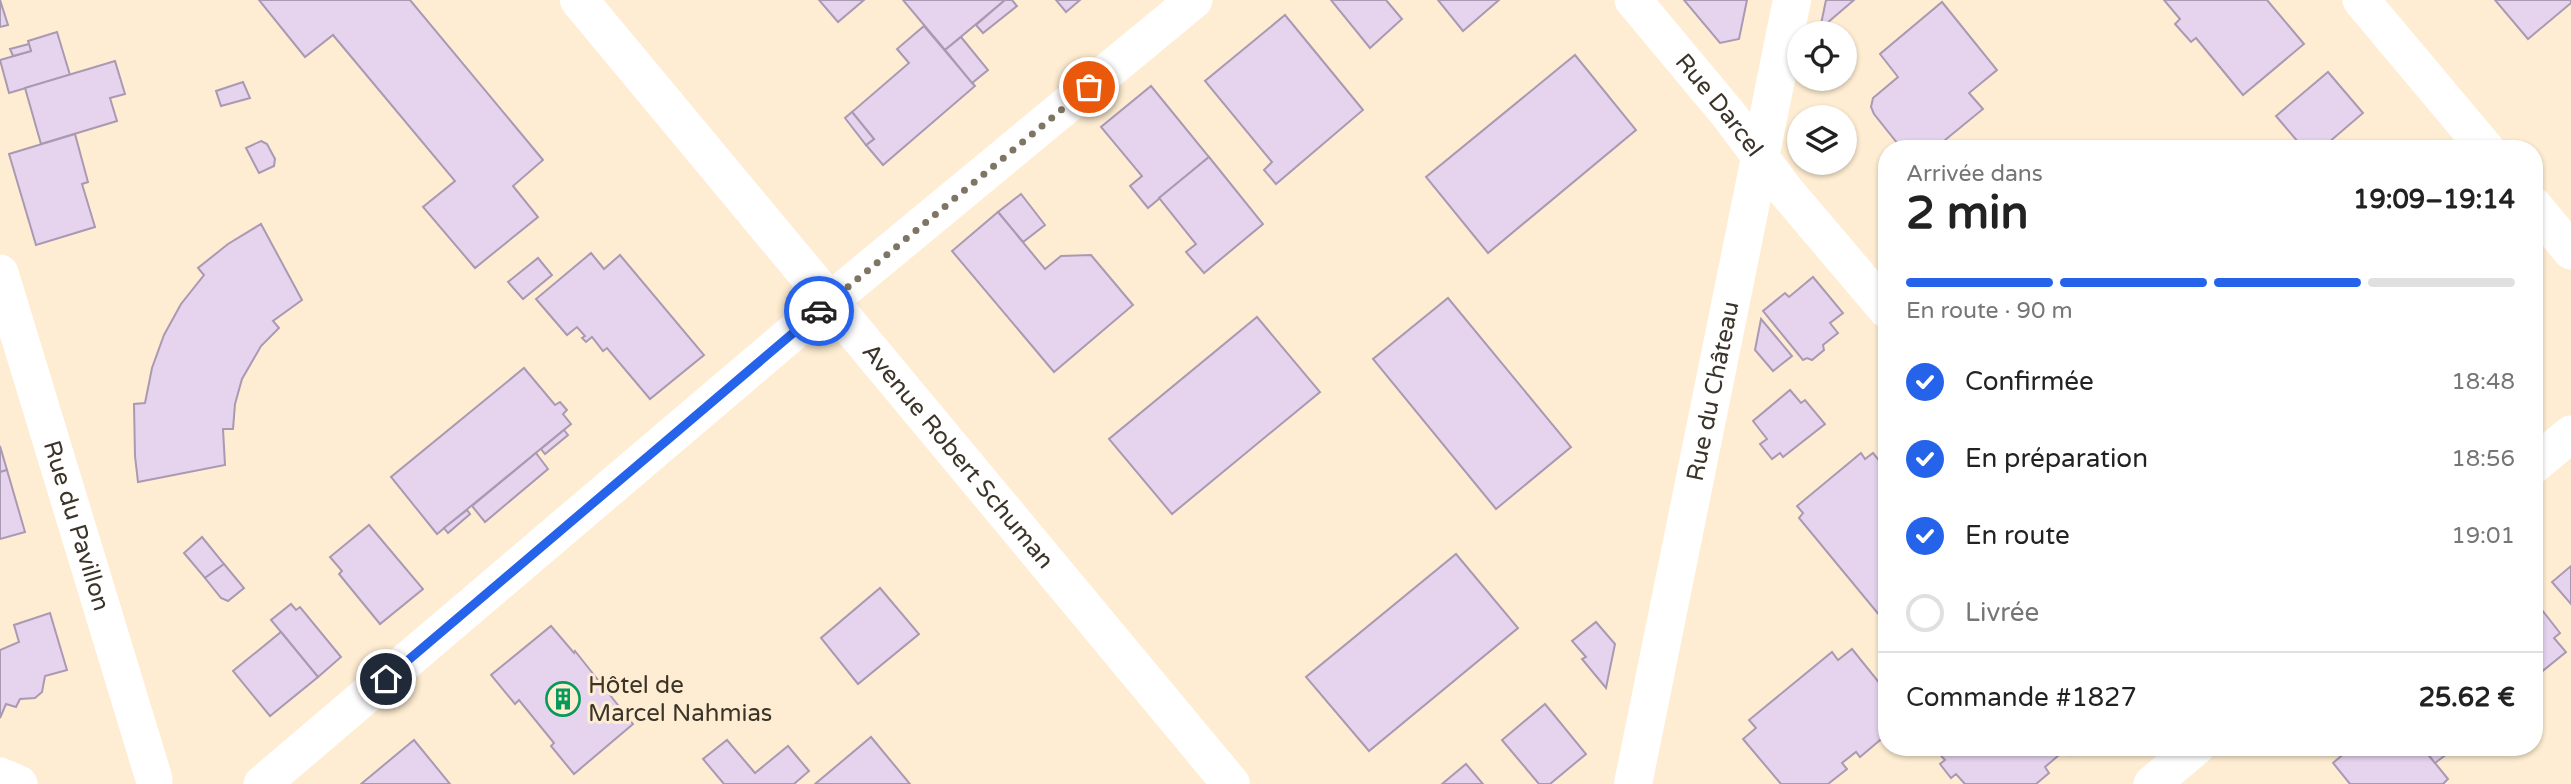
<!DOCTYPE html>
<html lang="fr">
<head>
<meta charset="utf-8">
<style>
  body { margin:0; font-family:"Varela Round",sans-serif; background:#f2f2f2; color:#222; height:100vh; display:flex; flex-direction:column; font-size:26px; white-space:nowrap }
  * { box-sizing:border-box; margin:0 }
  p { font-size:23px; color:#767676 }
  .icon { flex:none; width:38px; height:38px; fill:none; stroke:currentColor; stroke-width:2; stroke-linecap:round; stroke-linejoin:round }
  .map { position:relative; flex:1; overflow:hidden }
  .details { position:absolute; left:1878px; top:140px; width:665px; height:616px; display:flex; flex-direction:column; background:#fff; border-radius:28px; box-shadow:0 2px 5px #0004 }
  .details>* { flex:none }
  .buttons { position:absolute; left:1787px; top:21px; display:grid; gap:14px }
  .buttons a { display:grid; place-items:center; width:70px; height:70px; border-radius:50%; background:#fff; box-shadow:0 2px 5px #0004; font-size:35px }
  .pin { position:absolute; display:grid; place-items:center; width:60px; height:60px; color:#fff; margin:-30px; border:4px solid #fff; border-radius:50%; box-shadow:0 2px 7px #0007 }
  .courier { position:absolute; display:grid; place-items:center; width:70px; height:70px; margin:-35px; border:5px solid #2563eb; border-radius:50%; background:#fff; color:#222; box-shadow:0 2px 9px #0007 }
  .summary em { font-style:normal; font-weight:700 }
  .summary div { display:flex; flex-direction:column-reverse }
  .summary { display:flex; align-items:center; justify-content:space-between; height:119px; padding:0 28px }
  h1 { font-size:46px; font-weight:700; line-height:52px }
  .bar { display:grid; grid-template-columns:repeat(4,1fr); gap:10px 7px; align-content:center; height:84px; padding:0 28px }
  .bar i { height:9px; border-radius:5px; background:#e0e0e0 }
  .bar .selected { background:#2563eb }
  .bar p { grid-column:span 4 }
  .line { display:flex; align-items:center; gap:18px; padding:0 28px; border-top:2px solid #e0e0e0 }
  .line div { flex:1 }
  ol { padding:0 28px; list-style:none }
  li { display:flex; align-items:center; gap:21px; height:77px }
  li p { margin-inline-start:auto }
  li .icon { padding:7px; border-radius:50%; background:#2563eb; color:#fff; stroke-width:4 }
  li:last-child { color:#767676 }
  li i { width:38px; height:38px; border:4px solid #e0e0e0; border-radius:50% }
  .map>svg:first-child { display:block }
</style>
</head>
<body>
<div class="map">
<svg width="2571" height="784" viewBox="0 0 2571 784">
  <rect width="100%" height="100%" fill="#feedd2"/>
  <!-- building -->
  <g fill="#e6d4ef" stroke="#aa99b2" stroke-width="2">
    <path d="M 0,0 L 8,25 L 0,27 Z"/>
    <path d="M 259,0 L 410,0 L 543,160 L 513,186 L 538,217 L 475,268 L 423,207 L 455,181 L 333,35 L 305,57 Z"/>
    <path d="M 819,0 L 864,0 L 838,22 Z"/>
    <path d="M 903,0 L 1005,0 L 945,50 Z"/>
    <path d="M 1005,0 L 1012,0 L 1017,6 L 983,33 L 976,25 Z"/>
    <path d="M 1056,0 L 1080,0 L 1066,12 Z"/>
    <path d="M 1331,0 L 1386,0 L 1402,19 L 1370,48 Z"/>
    <path d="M 1438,0 L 1499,0 L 1463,31 Z"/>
    <path d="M 1684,0 L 1747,0 L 1739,39 L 1720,43 Z"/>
    <path d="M 1826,0 L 1854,0 L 1820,29 Z"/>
    <path d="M 2164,0 L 2267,0 L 2304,44 L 2243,95 L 2196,38 L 2191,42 L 2175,24 L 2180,19 Z"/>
    <path d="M 2495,0 L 2571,0 L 2571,3 L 2528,39 Z"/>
    <path d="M 1942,2 L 1997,70 L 1969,93 L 1983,109 L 1934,149 L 1902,149 L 1874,114 L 1871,107 L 1873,98 L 1898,77 L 1880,54 Z"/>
    <path d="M 1285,15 L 1363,110 L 1276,184 L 1264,170 L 1272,162 L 1205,81 Z"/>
    <path d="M 924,26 L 975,86 L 883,165 L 866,145 L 874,139 L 852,112 L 909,63 L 897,49 Z"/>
    <path d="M 57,32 L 70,75 L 9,93 L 0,60 L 31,51 L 28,41 Z"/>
    <path d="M 961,37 L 988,70 L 972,83 L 945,50 Z"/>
    <path d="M 29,44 L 31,51 L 13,56 L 10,49 Z"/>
    <path d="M 1575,55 L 1636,130 L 1488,253 L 1426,177 Z"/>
    <path d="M 115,61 L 125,94 L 110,98 L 117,121 L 41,144 L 25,88 Z"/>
    <path d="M 2328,72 L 2363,113 L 2321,149 L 2304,149 L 2276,116 Z"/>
    <path d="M 243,82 L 250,98 L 221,106 L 216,91 Z"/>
    <path d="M 1151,86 L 1209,157 L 1148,208 L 1130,186 L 1142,176 L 1101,127 Z"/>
    <path d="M 852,112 L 874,139 L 866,145 L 845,118 Z"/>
    <path d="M 75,134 L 88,182 L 82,184 L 95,227 L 36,245 L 9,154 Z"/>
    <path d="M 261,141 L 267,144 L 275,159 L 274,166 L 259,173 L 246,148 Z"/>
    <path d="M 1209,157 L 1263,224 L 1204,273 L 1186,252 L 1196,244 L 1159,198 Z"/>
    <path d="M 1021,194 L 1045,225 L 1023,242 L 998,212 Z"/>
    <path d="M 998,212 L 1045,269 L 1061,256 L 1091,255 L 1133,305 L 1054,372 L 952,251 Z"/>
    <path d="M 261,224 L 302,300 L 273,321 L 279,328 L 261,346 L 242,379 L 235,404 L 233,429 L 223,429 L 225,465 L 138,482 L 135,456 L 134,404 L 145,403 L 152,368 L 164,335 L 181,304 L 204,275 L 198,268 L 228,244 Z"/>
    <path d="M 591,253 L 604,269 L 620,255 L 704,355 L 650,399 L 607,348 L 603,351 L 592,337 L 586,342 L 582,338 L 585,336 L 577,327 L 567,335 L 536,299 Z"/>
    <path d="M 538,258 L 552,275 L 523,299 L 508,282 Z"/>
    <path d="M 1813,277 L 1843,313 L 1830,323 L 1838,333 L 1823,345 L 1824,350 L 1812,360 L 1807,358 L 1803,360 L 1763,311 L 1785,293 L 1789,297 Z"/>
    <path d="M 1448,298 L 1571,447 L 1496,509 L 1373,359 Z"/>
    <path d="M 1257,317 L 1320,392 L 1172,514 L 1109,439 Z"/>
    <path d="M 1761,319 L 1792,356 L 1773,371 L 1755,350 Z"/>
    <path d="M 524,368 L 555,405 L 560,402 L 567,410 L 563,414 L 571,424 L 437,534 L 391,477 Z"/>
    <path d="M 1790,390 L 1801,403 L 1805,400 L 1825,424 L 1783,457 L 1780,453 L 1772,459 L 1760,444 L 1767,439 L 1753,421 Z"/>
    <path d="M 564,430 L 568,435 L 545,454 L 541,449 Z"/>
    <path d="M 0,446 L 7,470 L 0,472 Z"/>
    <path d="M 536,453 L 548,469 L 485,522 L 472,506 Z"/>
    <path d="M 1861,453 L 1865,459 L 1873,453 L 1886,469 L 1886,614 L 1884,612 L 1880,616 L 1799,518 L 1803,513 L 1797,506 Z"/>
    <path d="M 7,470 L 25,532 L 0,539 L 0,472 Z"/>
    <path d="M 467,510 L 470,514 L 448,533 L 444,528 Z"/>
    <path d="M 369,525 L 423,589 L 380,624 L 339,574 L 342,571 L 330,557 Z"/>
    <path d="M 202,537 L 224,564 L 205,578 L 184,553 Z"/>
    <path d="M 1456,554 L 1518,628 L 1369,751 L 1306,677 Z"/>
    <path d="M 224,564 L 244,588 L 228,601 L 221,598 L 205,578 Z"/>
    <path d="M 2571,566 L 2571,604 L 2552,582 Z"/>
    <path d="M 880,588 L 919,634 L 858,684 L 821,638 Z"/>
    <path d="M 291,604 L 296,610 L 300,607 L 341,657 L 318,677 L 271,620 Z"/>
    <path d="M 2542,610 L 2560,633 L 2554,638 L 2566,652 L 2534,678 L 2534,614 L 2535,615 Z"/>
    <path d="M 50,613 L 67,670 L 45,676 L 42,692 L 35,698 L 20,699 L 16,707 L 6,704 L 0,718 L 0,650 L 19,642 L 14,625 Z"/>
    <path d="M 1596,622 L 1615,644 L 1606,688 L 1582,659 L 1586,657 L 1572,641 Z"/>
    <path d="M 551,626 L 574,653 L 575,651 L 633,724 L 574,774 L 551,746 L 554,743 L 519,700 L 515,704 L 491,675 Z"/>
    <path d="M 281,632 L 318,677 L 270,716 L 233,671 Z"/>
    <path d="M 1852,649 L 1886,691 L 1886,735 L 1860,757 L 1856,752 L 1842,763 L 1847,769 L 1828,784 L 1781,784 L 1743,739 L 1756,728 L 1749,720 L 1832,652 L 1838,660 Z"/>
    <path d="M 1545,704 L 1586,754 L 1550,784 L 1539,784 L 1502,740 Z"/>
    <path d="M 871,737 L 910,784 L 815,784 Z"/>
    <path d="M 414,740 L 450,784 L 361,784 Z"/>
    <path d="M 727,740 L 755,773 L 788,746 L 809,771 L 794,784 L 724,784 L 703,759 Z"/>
    <path d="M 1937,747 L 2080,747 L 2071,755 L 2066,749 L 2045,767 L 2049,773 L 2036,784 L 1965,784 L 1956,774 L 1951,778 L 1940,764 L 1945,760 L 1935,749 Z"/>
    <path d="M 2352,747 L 2422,747 L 2448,779 L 2443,784 L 2350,784 L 2333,763 Z"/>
    <path d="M 2422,747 L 2456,747 L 2435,763 Z"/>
    <path d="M 1466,764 L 1483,784 L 1442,784 Z"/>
  </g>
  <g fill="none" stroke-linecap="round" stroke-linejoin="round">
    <!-- street -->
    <g stroke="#fff" stroke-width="37">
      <path id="s1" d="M 1633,0 L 1729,115 L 1785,190 L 1886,309"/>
      <path d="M 2361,0 L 2486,149"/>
      <path d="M 2534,206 L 2571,251"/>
      <path id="s2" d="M 0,273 L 154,779"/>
      <path d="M 2534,465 L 2571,434"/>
      <path d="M 0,776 L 19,784"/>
      <path d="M 262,784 L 831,300 L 1194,0"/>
      <path d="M 2152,784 L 2196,747"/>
    </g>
    <!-- secondary -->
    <g stroke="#fff" stroke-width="38">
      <path id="s3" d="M 579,0 L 1231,784"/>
      <path id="s4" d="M 1633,784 L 1792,0"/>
    </g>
  </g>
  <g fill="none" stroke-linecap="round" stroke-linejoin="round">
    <!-- done -->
    <path stroke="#7f7564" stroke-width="7" stroke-dasharray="0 12.6" d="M 819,311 L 1089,87"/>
    <!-- route -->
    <path stroke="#2563eb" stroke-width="9" d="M 386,679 L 819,311"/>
  </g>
  <!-- icons -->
  <defs>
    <g id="building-ring" transform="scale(1.75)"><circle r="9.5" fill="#feedd2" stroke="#07995a" stroke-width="1.5"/><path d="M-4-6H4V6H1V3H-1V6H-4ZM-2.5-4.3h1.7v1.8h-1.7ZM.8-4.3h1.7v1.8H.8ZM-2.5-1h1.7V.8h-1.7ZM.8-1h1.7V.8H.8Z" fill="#07995a"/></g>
  </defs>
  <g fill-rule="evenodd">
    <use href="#building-ring" x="563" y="699"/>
  </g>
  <g text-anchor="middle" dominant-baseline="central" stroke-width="6" stroke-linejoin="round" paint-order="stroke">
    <!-- street labels -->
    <g font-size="24" fill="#3b3429" stroke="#feedd2">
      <text stroke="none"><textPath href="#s1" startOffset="136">Rue Darcel</textPath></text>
      <text stroke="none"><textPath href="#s4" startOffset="401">Rue du Château</textPath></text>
      <text stroke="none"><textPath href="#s3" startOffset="593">Avenue Robert Schuman</textPath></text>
      <text stroke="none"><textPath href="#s2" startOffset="264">Rue du Pavillon</textPath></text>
    </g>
    <!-- poi labels -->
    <g font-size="24" fill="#3b3429" stroke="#feedd2" text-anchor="start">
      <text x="588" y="685">Hôtel de<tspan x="588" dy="28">Marcel Nahmias</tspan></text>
    </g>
  </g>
</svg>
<div class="buttons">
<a><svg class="icon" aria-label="locate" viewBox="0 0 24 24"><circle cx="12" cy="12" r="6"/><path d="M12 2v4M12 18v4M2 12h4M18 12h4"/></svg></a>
<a><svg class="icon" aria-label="layers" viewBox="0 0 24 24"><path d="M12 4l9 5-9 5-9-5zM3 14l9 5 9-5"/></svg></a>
</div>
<div class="pin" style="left:1089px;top:87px;background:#ea580c"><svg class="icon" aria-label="bag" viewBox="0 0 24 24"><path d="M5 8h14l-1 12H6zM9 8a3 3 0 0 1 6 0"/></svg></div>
<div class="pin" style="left:386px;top:679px;background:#1f2937"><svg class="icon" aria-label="home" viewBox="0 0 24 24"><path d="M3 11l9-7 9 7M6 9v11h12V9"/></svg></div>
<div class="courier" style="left:819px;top:311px"><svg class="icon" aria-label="car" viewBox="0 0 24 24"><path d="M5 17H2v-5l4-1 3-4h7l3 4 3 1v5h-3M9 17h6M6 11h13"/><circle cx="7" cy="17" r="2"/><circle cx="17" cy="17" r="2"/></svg></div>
<section class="details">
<div class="summary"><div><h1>2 min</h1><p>Arrivée dans</p></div><em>19:09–19:14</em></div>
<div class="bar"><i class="selected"></i><i class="selected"></i><i class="selected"></i><i></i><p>En route · 90 m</p></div>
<ol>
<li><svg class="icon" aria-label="check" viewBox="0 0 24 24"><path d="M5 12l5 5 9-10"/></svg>Confirmée<p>18:48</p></li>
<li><svg class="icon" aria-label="check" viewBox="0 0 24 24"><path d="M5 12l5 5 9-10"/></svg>En préparation<p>18:56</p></li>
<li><svg class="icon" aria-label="check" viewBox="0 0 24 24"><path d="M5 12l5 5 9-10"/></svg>En route<p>19:01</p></li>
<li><i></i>Livrée</li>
</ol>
<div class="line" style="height:91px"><div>Commande #1827</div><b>25.62 €</b></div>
</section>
</div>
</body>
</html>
